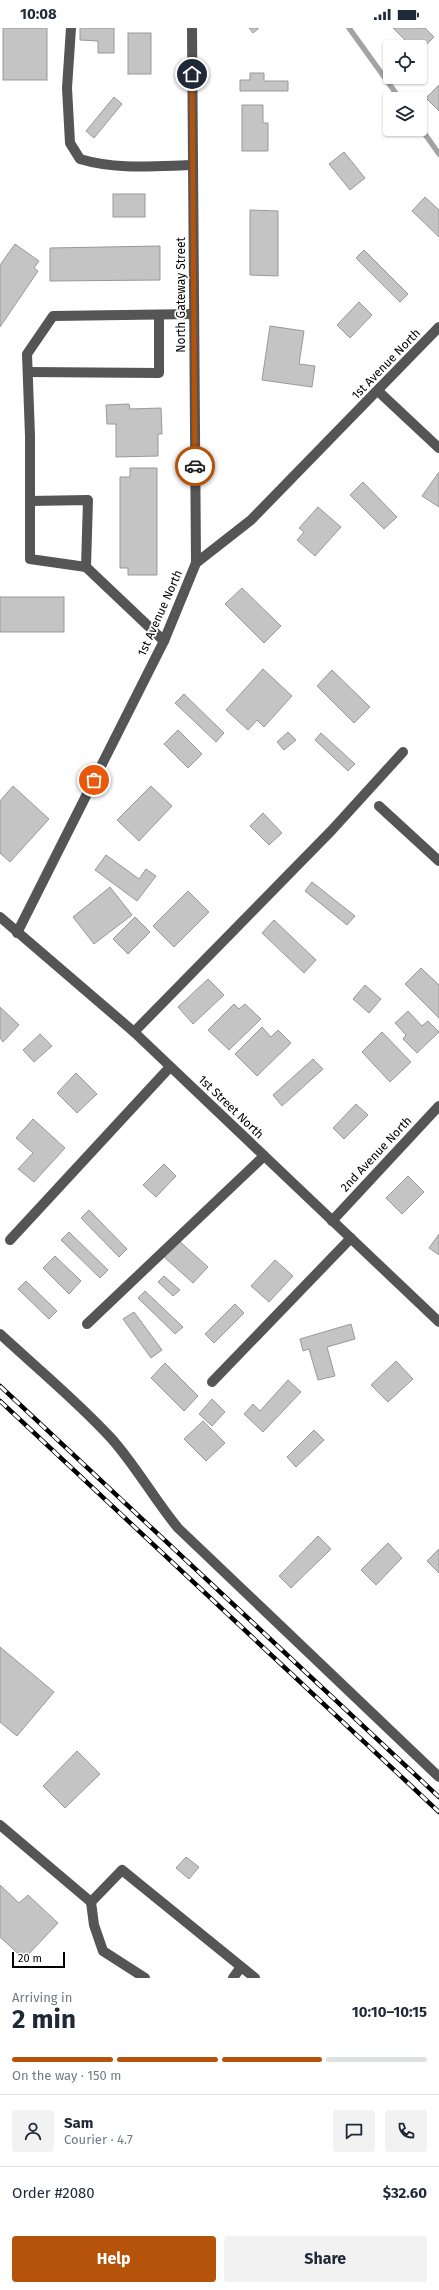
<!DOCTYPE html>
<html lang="en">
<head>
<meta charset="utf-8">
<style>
  body { margin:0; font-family:"Fira Sans",sans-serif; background:#f2f2f3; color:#1f2937; height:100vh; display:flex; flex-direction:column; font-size:15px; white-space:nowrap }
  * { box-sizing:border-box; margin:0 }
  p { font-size:13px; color:#747a83 }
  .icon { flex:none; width:22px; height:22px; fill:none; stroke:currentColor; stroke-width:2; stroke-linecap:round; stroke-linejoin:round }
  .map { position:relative; height:1950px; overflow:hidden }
  .drawer { display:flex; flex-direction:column; background:#fff; flex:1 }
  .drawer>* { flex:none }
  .controls { position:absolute; left:383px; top:12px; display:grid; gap:8px }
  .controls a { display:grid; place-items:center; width:44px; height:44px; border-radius:4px; background:#fff; box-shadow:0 1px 3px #0004; font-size:20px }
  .scale { position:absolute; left:12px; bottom:10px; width:53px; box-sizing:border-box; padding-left:4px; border:2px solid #000; border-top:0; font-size:11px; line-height:14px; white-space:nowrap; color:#000; -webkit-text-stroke:3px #fff; paint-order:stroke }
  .pin { position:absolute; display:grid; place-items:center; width:34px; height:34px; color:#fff; margin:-17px; border:2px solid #fff; border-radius:50%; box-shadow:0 1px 4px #0007 }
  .courier { position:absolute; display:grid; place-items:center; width:40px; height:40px; margin:-20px; border:3px solid #b45309; border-radius:50%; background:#fff; color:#222; box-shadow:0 1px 5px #0007 }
  .head em { font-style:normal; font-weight:700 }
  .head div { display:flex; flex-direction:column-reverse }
  .head { display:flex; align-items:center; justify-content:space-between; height:68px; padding:0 12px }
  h1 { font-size:26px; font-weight:700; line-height:30px }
  .bar { display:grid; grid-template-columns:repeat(4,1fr); gap:6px 4px; align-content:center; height:48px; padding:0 12px }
  .bar i { height:5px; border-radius:3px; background:#e0e1e3 }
  .bar .active { background:#b45309 }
  .bar p { grid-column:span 4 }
  .line { display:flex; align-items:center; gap:10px; padding:0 12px; border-top:1px solid #e0e1e3 }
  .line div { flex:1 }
  .round { display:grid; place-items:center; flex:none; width:42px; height:42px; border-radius:4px; background:#f2f2f3 }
  .action { display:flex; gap:8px; margin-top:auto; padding:8px 12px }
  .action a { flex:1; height:46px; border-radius:4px; background:#b45309; color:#fff; font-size:16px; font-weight:700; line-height:46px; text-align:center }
  .action a+a { background:#f2f2f3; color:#1f2937 }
  .status { display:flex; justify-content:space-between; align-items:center; height:28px; padding:0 20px; background:#fff; direction:ltr }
  .status svg { height:11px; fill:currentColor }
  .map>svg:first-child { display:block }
</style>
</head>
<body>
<div class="status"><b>10:08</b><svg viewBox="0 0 49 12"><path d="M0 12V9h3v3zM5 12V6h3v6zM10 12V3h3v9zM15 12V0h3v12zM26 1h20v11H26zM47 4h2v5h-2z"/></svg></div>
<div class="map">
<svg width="439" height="1950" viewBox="0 0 439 1950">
  <rect width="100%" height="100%" fill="#fff"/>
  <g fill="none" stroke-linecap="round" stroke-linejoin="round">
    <!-- stream -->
    <g stroke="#a3a3a3" stroke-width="5.5">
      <path d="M 349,0 L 400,71"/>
      <path d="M 420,99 L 439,126"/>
    </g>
  </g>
  <!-- building -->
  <g fill="#c4c4c4" stroke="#999">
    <rect x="3" y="0" width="44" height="52"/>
    <path d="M 80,0 L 114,0 L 114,25 L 98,25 L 98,13 L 80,12 Z"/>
    <path d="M 249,0 L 259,0 L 253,5 Z"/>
    <path d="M 393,0 L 425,0 L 434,9 L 420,23 L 420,19 L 412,19 Z"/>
    <rect x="128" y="5" width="23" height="41"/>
    <path d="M 250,45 L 264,45 L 264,53 L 288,53 L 288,63 L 240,63 L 240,52 L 250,52 Z"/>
    <path d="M 439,57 L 439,83 L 426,70 Z"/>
    <path d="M 114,69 L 122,76 L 94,110 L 86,103 Z"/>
    <path d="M 242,77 L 263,77 L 263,95 L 268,95 L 268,123 L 242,123 Z"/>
    <path d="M 344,124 L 365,150 L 350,162 L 329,136 Z"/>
    <rect x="113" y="166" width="32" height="23"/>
    <path d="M 425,169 L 439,182 L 439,209 L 412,183 Z"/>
    <path d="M 250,182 L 278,183 L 278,248 L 250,247 Z"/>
    <path d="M 15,216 L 39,233 L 34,240 L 38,243 L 0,299 L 0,237 Z"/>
    <path d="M 160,218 L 160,252 L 50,253 L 50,220 Z"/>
    <path d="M 364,222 L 408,266 L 400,274 L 356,230 Z"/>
    <path d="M 359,274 L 372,287 L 350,310 L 337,297 Z"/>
    <path d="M 270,298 L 304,303 L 299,336 L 315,338 L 312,359 L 262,352 Z"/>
    <path d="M 129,376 L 130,381 L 161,380 L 162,406 L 158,406 L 158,428 L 116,429 L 116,396 L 107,396 L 106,377 Z"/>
    <path d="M 130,440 L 157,440 L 157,547 L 128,547 L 128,540 L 120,540 L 120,449 L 130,449 Z"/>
    <path d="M 439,444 L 439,479 L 422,468 Z"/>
    <path d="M 363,454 L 397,489 L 384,501 L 350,467 Z"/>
    <path d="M 318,479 L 341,499 L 315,528 L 297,512 L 304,504 L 299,500 Z"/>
    <path d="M 242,560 L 281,598 L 264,615 L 225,576 Z"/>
    <rect x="0" y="569" width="64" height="35"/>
    <path d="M 263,641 L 292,668 L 264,699 L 257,692 L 248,702 L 226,682 Z"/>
    <path d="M 332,642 L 370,679 L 354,695 L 317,658 Z"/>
    <path d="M 184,666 L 224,705 L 216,714 L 175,675 Z"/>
    <path d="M 178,702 L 202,726 L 188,740 L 164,716 Z"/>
    <path d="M 288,704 L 296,712 L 284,722 L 277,714 Z"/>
    <path d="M 321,705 L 355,736 L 348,743 L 315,712 Z"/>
    <path d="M 13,758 L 49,791 L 10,834 L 0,825 L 0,773 Z"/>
    <path d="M 151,758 L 172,778 L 139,813 L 117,792 Z"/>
    <path d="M 263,785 L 282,805 L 269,817 L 250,798 Z"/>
    <path d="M 106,827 L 139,851 L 146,841 L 156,848 L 137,873 L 95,842 Z"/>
    <path d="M 312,854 L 355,888 L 347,897 L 305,863 Z"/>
    <path d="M 110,859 L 132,887 L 94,916 L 73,889 Z"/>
    <path d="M 188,863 L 209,884 L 174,919 L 153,898 Z"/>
    <path d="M 135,889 L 150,904 L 128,926 L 113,911 Z"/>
    <path d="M 274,892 L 316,932 L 304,945 L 262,905 Z"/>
    <path d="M 421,940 L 439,957 L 439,990 L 405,956 Z"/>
    <path d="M 208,951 L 224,967 L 193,996 L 178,979 Z"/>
    <path d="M 365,957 L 381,971 L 369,985 L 353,971 Z"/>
    <path d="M 234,976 L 239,981 L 245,976 L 261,991 L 229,1022 L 208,1002 Z"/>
    <path d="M 0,979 L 19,997 L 3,1014 L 0,1010 Z"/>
    <path d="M 408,983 L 422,998 L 428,993 L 439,1004 L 417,1025 L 403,1011 L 406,1007 L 395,995 Z"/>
    <path d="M 262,999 L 271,1009 L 278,1002 L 291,1015 L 257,1048 L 235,1026 Z"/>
    <path d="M 382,1004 L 411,1034 L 390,1054 L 362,1024 Z"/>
    <path d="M 40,1006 L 52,1018 L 34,1034 L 23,1022 Z"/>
    <path d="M 313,1031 L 323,1041 L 282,1078 L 273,1067 Z"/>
    <path d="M 76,1045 L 97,1066 L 77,1085 L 57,1065 Z"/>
    <path d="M 356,1076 L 368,1087 L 344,1111 L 333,1100 Z"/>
    <path d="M 33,1091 L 65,1120 L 34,1154 L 18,1141 L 33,1125 L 16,1110 Z"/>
    <path d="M 164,1136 L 176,1148 L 156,1169 L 143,1157 Z"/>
    <path d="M 408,1148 L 424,1164 L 402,1186 L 386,1170 Z"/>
    <path d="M 89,1182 L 127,1221 L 119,1229 L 81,1190 Z"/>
    <path d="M 69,1204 L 108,1242 L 100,1250 L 61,1212 Z"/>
    <path d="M 439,1206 L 439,1227 L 429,1220 Z"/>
    <path d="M 178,1212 L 208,1239 L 193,1255 L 163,1228 Z"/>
    <path d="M 55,1228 L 81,1253 L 69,1266 L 43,1240 Z"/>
    <path d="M 275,1232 L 293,1248 L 269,1274 L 251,1258 Z"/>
    <path d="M 164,1248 L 180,1262 L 173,1268 L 158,1254 Z"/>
    <path d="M 26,1253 L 57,1283 L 49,1291 L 18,1261 Z"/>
    <path d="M 145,1263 L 183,1299 L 175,1306 L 138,1270 Z"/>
    <path d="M 235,1276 L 244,1285 L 214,1315 L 205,1306 Z"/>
    <path d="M 134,1284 L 162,1322 L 151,1330 L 123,1291 Z"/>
    <path d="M 351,1296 L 355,1311 L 327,1319 L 335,1348 L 318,1352 L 309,1321 L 303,1323 L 300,1311 Z"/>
    <path d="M 396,1333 L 413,1351 L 388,1374 L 371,1357 Z"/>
    <path d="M 165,1335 L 198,1368 L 184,1383 L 151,1350 Z"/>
    <path d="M 288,1352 L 301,1364 L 263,1404 L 244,1386 L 253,1376 L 260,1383 Z"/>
    <path d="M 212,1371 L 225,1384 L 212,1398 L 199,1386 Z"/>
    <path d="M 203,1393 L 225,1415 L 206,1433 L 184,1411 Z"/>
    <path d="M 314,1402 L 324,1412 L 296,1439 L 287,1429 Z"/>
    <path d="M 318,1508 L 331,1521 L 291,1560 L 279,1548 Z"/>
    <path d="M 388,1515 L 402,1530 L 376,1557 L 361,1542 Z"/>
    <path d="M 439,1521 L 439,1545 L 427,1533 Z"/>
    <path d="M 0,1619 L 54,1664 L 17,1708 L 0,1694 Z"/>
    <path d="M 77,1723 L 100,1746 L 65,1780 L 43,1758 Z"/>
    <path d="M 186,1829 L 199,1839 L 189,1851 L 176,1840 Z"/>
    <path d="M 0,1857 L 19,1875 L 28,1867 L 58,1895 L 24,1931 L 0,1909 Z"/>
  </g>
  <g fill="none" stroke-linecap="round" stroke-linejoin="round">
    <!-- minor -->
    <g stroke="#555" stroke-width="10">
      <path d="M 71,0 L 67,60 L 70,115 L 80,131 C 116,142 155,138 193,137"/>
      <path d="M 192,0 L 196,535"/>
      <path d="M 28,344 L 159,345 L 159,287"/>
      <path d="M 378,363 L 439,420"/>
      <path d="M 30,473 L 88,472 L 86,539"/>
      <path d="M 164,613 L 86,539 L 30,531 L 30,408 L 27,326 L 53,288 L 194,286"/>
      <path d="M 379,778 L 439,833"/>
      <path d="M 0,889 L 134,1004 L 439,1294"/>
      <path d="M 17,905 L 164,613 L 196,535 L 251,492 L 439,299"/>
      <path d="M 134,1004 L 332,802 L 403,724"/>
      <path d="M 332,1193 L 439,1078"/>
      <path d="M 10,1212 L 170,1039"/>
      <path d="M 87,1296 L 264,1128"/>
      <path d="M 0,1306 C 37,1340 77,1373 111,1410 C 136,1438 154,1471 178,1500 L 439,1749"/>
      <path d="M 212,1354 L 351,1210"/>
      <path d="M 0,1797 L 91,1874 L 122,1842 L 255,1950"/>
      <path d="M 91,1874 L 94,1897 L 103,1923 L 145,1950"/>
      <path d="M 233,1950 L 241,1939"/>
    </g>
    <!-- rail casing -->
    <g stroke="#000" stroke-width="4.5">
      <g id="rail">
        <path d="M 0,1358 L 439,1769"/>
        <path d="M 0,1373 L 439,1784"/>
      </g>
    </g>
    <!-- rail -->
    <use href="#rail" stroke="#fff" stroke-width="3" stroke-dasharray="9" stroke-linecap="butt"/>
  </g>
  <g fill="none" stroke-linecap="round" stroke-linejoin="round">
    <!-- done -->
    <path stroke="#595959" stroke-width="4" stroke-dasharray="0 7.2" d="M 94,752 L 164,613 L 196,534 L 195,438"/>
    <!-- route -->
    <path stroke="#b45309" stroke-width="5" d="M 192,46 L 195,438"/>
  </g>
  <g text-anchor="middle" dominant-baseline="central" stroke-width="3.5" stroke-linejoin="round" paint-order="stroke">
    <!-- street labels -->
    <g font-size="12" fill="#000" stroke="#fff">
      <text transform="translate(181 267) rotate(-90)">North Gateway Street</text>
      <text transform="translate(386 336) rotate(-46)">1st Avenue North</text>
      <text transform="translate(160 585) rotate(-66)">1st Avenue North</text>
      <text transform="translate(231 1079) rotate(44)">1st Street North</text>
      <text transform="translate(376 1126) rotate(-47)">2nd Avenue North</text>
    </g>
  </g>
</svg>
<div class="controls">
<a><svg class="icon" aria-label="locate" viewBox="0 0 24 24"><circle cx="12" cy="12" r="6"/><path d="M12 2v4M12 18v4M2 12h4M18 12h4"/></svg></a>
<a><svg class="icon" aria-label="layers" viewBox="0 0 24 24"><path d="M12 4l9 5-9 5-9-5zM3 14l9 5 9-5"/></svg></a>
</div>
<div class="scale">20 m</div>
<div class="pin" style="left:94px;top:752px;background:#ea580c"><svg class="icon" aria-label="bag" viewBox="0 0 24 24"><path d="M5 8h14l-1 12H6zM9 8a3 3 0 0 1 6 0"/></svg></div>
<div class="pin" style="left:192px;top:46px;background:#1f2937"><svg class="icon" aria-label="home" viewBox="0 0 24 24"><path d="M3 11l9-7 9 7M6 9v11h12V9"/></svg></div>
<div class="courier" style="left:195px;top:438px"><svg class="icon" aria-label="car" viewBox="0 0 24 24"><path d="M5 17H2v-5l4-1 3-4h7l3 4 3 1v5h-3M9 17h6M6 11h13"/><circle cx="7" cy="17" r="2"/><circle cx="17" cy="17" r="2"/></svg></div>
</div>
<section class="drawer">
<div class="head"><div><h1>2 min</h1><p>Arriving in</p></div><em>10:10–10:15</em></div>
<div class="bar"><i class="active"></i><i class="active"></i><i class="active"></i><i></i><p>On the way · 150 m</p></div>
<div class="line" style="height:72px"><a class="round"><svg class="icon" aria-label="person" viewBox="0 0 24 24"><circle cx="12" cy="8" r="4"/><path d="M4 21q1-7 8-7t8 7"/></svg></a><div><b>Sam</b><p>Courier · 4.7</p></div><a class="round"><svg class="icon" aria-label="chat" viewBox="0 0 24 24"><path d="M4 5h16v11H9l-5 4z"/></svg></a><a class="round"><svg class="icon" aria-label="phone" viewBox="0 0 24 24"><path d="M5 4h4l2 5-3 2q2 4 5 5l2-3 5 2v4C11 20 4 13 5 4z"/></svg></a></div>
<div class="line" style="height:52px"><div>Order #2080</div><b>$32.60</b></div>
<div class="action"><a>Help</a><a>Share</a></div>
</section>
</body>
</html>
